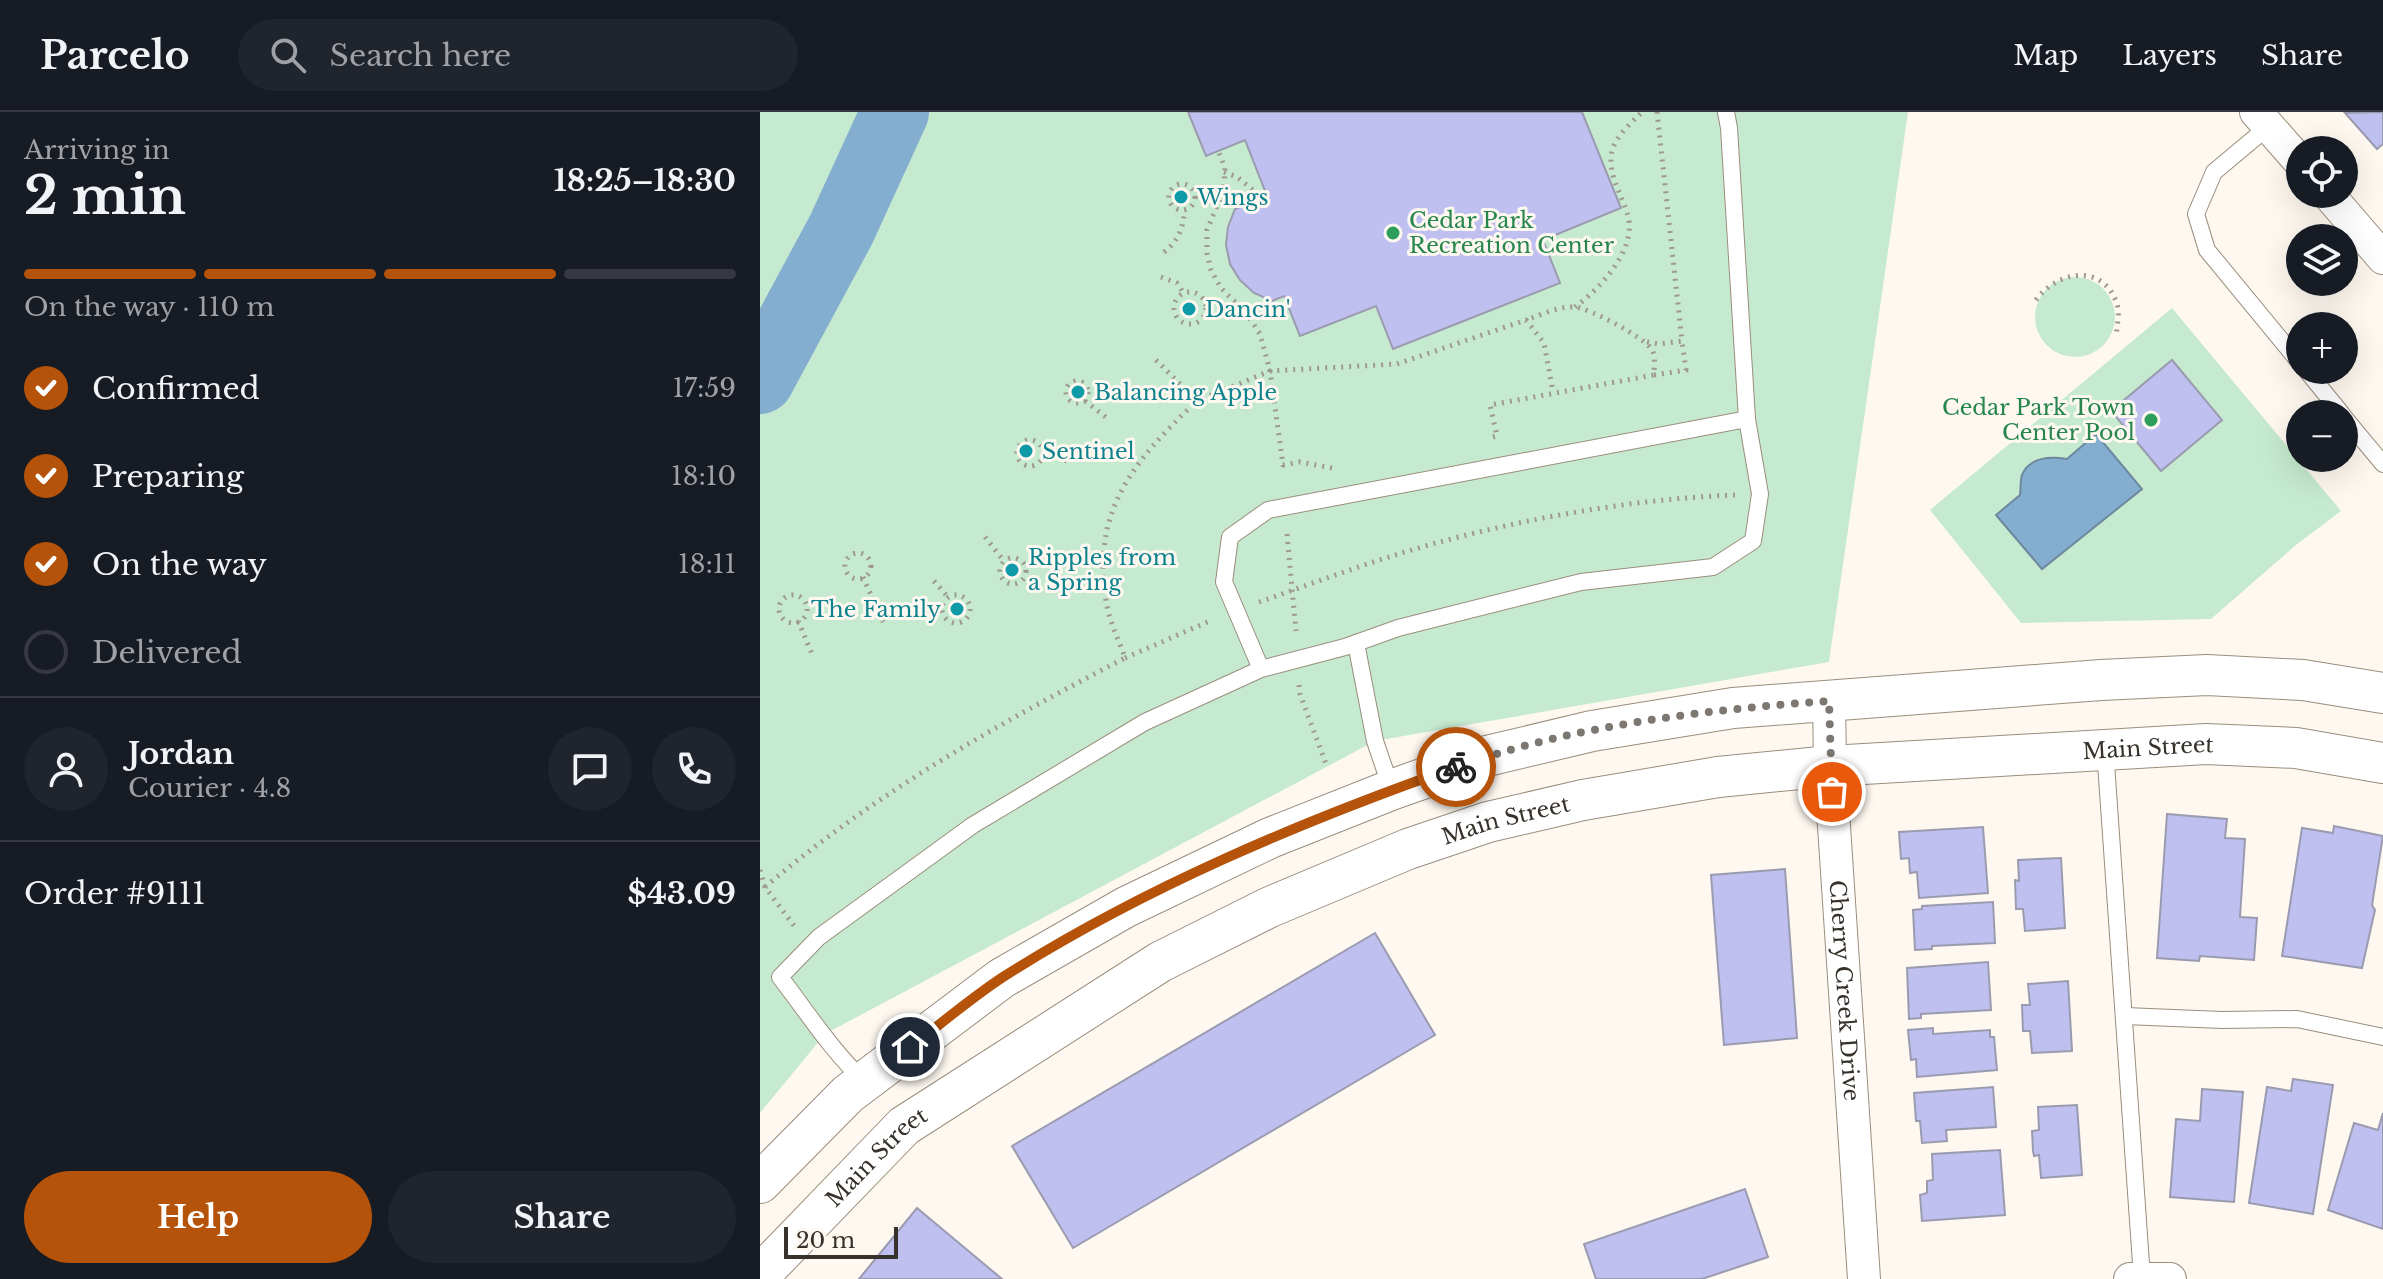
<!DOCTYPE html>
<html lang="en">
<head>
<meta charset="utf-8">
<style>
  body { margin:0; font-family:"Libre Baskerville",serif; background:#20242c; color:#f1f3f6; height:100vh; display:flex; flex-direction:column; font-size:30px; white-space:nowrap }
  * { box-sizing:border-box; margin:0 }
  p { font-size:26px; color:#9ea1a6 }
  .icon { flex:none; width:44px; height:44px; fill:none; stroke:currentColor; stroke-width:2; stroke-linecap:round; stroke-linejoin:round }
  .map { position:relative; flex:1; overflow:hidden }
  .panel { display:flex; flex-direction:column; background:#171b24; width:760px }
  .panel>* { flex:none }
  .buttons { position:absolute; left:1526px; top:24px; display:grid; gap:16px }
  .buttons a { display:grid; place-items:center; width:72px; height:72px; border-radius:50%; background:#171b24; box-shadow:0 8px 32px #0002; font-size:40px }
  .scale { position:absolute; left:24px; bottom:20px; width:114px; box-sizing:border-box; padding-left:8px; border:4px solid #36312a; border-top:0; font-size:22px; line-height:28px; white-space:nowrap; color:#36312a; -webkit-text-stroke:6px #fef8f1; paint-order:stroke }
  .pin { position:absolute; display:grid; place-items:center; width:68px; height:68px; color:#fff; margin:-34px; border:4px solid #fff; border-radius:50%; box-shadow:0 2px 8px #0007 }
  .courier { position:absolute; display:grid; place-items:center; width:80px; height:80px; margin:-40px; border:6px solid #b45309; border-radius:50%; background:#fff; color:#222; box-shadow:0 2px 10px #0007 }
  .headline em { font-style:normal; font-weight:700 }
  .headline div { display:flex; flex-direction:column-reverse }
  .headline { display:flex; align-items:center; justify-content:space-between; height:136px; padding:0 24px }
  h1 { font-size:52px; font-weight:700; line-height:60px }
  .bar { display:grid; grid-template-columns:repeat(4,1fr); gap:12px 8px; align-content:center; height:96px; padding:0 24px }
  .bar i { height:10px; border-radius:6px; background:#363941 }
  .bar .selected { background:#b45309 }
  .bar p { grid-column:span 4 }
  .line { display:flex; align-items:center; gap:20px; padding:0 24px; border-top:2px solid #363941 }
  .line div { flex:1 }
  .round { display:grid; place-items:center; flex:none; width:84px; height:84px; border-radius:42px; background:#20242c }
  ol { padding:0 24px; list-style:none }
  li { display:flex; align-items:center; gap:24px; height:88px }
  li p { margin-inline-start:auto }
  li .icon { padding:8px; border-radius:50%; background:#b45309; color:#fff; stroke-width:4 }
  li:last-child { color:#9ea1a6 }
  li i { width:44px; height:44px; border:4px solid #363941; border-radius:50% }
  .primary-button { display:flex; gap:16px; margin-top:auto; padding:16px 24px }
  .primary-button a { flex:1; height:92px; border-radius:48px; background:#b45309; color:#fff; font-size:32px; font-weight:700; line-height:92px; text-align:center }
  .primary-button a+a { background:#20242c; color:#f1f3f6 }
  header { display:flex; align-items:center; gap:48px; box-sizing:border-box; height:112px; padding:0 40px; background:#171b24; border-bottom:2px solid #363941 }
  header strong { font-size:38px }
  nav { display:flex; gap:44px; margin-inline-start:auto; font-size:28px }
  .search { width:560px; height:72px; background:#20242c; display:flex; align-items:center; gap:20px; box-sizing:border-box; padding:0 28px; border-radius:44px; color:#9ea1a6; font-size:30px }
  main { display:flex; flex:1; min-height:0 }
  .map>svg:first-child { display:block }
</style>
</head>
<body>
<header>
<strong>Parcelo</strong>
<div class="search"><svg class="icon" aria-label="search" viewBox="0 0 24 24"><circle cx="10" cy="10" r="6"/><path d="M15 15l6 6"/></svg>Search here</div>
<nav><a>Map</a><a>Layers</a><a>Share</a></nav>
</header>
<main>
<section class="panel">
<div class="headline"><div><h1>2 min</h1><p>Arriving in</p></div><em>18:25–18:30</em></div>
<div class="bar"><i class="selected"></i><i class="selected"></i><i class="selected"></i><i></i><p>On the way · 110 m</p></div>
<ol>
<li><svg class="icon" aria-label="check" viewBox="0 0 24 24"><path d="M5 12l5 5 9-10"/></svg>Confirmed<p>17:59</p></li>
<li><svg class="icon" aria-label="check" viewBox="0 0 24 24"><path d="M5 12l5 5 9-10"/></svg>Preparing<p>18:10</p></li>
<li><svg class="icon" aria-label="check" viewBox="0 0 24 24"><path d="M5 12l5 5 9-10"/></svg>On the way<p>18:11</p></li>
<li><i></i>Delivered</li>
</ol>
<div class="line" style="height:144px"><a class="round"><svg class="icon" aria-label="person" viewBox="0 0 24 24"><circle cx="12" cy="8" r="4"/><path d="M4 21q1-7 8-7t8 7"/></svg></a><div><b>Jordan</b><p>Courier · 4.8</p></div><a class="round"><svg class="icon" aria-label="chat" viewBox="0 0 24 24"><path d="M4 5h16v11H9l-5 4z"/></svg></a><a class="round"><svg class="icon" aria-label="phone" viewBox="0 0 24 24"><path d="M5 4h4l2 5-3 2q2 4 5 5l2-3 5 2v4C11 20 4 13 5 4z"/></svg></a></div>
<div class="line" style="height:104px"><div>Order #9111</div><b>$43.09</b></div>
<div class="primary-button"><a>Help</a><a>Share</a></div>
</section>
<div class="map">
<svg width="1623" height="1167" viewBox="0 0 1623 1167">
  <rect width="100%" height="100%" fill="#fef8f1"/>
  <!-- green -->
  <g fill="#c6eacf">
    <path d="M 0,0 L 1148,0 L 1069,550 L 615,629 L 65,922 L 0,1001 Z"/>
    <circle cx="1315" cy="205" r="40"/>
    <path d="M 1412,196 L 1581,399 L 1536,433 L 1451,507 L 1261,511 L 1170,398 Z"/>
  </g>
  <!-- water -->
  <path fill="#84aed0" stroke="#6d889e" stroke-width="2" d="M 1336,322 L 1382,377 L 1282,457 L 1236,403 L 1260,383 C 1261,378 1260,369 1262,363 C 1269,345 1291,344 1307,347 Z"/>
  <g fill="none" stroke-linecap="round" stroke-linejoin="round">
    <!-- river -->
    <path stroke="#84aed0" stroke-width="68" d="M 0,268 L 81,118 L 135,0"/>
  </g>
  <!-- building -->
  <g fill="#bfc0f0" stroke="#9a9baf" stroke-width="2">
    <path d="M 428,0 L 822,0 L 861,96 L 783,128 L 800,171 L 633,237 L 616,194 L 540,224 L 524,184 L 512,189 L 494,181 L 480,168 L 470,152 L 466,133 L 468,115 L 475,97 L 507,84 L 485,28 L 446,44 Z"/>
    <path d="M 1623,0 L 1623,32 L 1617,37 L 1585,1 Z"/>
    <path d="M 1412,248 L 1462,308 L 1401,359 L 1351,299 Z"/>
    <path d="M 1407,702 L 1467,707 L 1465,726 L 1485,727 L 1480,805 L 1497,806 L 1494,848 L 1440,844 L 1439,849 L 1397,846 Z"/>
    <path d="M 1574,714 L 1623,724 L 1612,793 L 1615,798 L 1602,856 L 1522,844 L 1542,716 L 1573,721 Z"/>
    <path d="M 1223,715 L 1228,781 L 1159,786 L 1157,760 L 1150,761 L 1149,746 L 1141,747 L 1139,720 Z"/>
    <path d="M 1301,746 L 1305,816 L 1265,819 L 1263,797 L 1256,797 L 1255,768 L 1259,769 L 1258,748 Z"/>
    <path d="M 1025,757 L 1037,926 L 964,933 L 951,763 Z"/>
    <path d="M 1233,790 L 1235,831 L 1172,834 L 1172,837 L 1155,838 L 1153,798 L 1162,797 L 1162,794 Z"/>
    <path d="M 615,821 L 675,923 L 313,1136 L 252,1034 Z"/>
    <path d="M 1228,850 L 1231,898 L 1161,902 L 1161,906 L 1149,907 L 1147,856 Z"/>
    <path d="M 1308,869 L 1312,939 L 1272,941 L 1270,919 L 1263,919 L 1262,893 L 1270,893 L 1268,872 Z"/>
    <path d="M 1173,916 L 1173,922 L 1230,918 L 1230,925 L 1234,925 L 1237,958 L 1157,965 L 1156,947 L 1151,948 L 1148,918 Z"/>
    <path d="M 1533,967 L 1573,973 L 1553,1102 L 1489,1091 L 1507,975 L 1531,979 Z"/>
    <path d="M 1233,975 L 1236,1015 L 1186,1018 L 1187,1029 L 1162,1031 L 1160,1009 L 1156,1009 L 1154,981 Z"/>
    <path d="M 1442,977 L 1483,980 L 1474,1090 L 1410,1085 L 1416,1007 L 1440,1009 Z"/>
    <path d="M 1317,993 L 1322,1063 L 1281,1066 L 1279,1043 L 1274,1044 L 1273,1039 L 1272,1019 L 1279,1018 L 1278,995 Z"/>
    <path d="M 1623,1001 L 1623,1117 L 1568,1098 L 1594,1011 L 1618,1018 Z"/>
    <path d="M 1240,1038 L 1245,1103 L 1162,1109 L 1160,1083 L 1167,1081 L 1167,1069 L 1173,1068 L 1172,1042 Z"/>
    <path d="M 985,1077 L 1008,1145 L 942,1167 L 836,1167 L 824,1132 Z"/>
    <path d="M 157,1096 L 242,1167 L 99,1167 Z"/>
  </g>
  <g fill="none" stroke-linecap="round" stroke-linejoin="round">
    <!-- service casing -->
    <g stroke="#9a8d7d" stroke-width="18">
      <g id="service">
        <path d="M 966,0 L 969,16 L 987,307"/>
        <path d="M 1509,14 L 1454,60 L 1436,102 L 1447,138 L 1540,251"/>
        <path d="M 1546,258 L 1582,302"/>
        <path d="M 1584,305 L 1623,352"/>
        <path d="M 596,531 L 615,629 L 631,676"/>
        <path d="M 1345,637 L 1382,1166"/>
        <path d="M 1365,904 L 1462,908 L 1537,907 L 1623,925"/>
        <path d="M 104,969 C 71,938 47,900 20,865 L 59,825 L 213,713 L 385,610 L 501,557 L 464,470 L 470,425 L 508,398 L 987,307 L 1000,382 L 993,429 L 953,455 L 821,470 L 638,516 L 585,535 L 501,557"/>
      </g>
    </g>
    <!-- minor casing -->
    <g stroke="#9a8d7d" stroke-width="34">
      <g id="minor">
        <path d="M 1496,0 L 1540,50"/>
        <path d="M 1568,82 L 1623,146"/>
        <path id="s1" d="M 1069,589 L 1070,654 L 1104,1167"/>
        <path d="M 1370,1167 L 1410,1167"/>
      </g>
    </g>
    <!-- tertiary casing -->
    <g stroke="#9a8d7d" stroke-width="42">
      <g id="tertiary">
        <path d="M 0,1071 L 88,982 L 242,866 L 366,795 L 510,726 L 631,678 L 727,644 L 832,619 L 973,596 L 1341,568 L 1447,563 L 1543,568 L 1623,581"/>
        <path id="s2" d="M 0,1163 L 144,1014 L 400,850 L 510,795 L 648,737 L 728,710 L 823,688 L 958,665 L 1070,654 L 1446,632 L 1536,636 L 1623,651"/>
      </g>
    </g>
    <!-- path -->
    <g stroke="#9e9891" stroke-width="5" stroke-dasharray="2 6" stroke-linecap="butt">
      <path d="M 464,60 L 477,65 L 503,86"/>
      <circle cx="422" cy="85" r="13"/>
      <path d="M 404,140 C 419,128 422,118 425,99"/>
      <path d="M 401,165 L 417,171 L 424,182"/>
      <circle cx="430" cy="196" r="16"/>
      <path d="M 1276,188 C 1297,159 1343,150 1357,192 C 1360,202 1357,214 1356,224"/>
      <path d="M 815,195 C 840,177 877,137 868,104 C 862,82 847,63 852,39 C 856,24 871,11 882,0"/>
      <path d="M 887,230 L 899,232 L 922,229 L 897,0"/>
      <path d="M 396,248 L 437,289 L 510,259 L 500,222 L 487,202 L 461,176 L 451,158 L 447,141 L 447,118 L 464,77 L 465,56 L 458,38"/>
      <path d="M 894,263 L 926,258 L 922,229"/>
      <circle cx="317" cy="280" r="11"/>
      <path d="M 325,289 L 347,306"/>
      <path d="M 733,325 L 737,324 L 730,293 L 894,263 C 894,255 896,245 892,238 C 886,226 829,196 815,195 C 798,194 781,203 766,208"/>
      <circle cx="270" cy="341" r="13"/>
      <path d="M 283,340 L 298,343 L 308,350"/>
      <path d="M 572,356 L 540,350 L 523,353 L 510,259 L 637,252 L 766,208 L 784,231 L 793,280"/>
      <path d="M 527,422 L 536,519"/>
      <path d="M 225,425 L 244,449"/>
      <circle cx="98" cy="454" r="13"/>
      <circle cx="253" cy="459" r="13"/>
      <path d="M 103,465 L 123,510"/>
      <path d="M 174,469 L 188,485"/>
      <circle cx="33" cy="497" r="14"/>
      <circle cx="196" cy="497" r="14"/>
      <path d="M 499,490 C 543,475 587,458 632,444 C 736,411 866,387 975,383"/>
      <path d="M 38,509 L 53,544"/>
      <path d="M 365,546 L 452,508"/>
      <path d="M 539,573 L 540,582 L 566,652"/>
      <path d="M 0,758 L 5,775 L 35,815"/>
      <path d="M 5,775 C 114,682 239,611 365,546 C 360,531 352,515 348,499 C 328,403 371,351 437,289"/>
    </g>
    <!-- service -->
    <use href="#service" stroke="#fff" stroke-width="16"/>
    <!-- minor -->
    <use href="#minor" stroke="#fff" stroke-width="32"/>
    <!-- tertiary -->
    <use href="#tertiary" stroke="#fff" stroke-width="40"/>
  </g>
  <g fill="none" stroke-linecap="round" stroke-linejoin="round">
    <!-- done -->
    <path stroke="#7c7770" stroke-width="8" stroke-dasharray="0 14.4" d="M 696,655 C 815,613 944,598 1069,589 L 1072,680"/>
    <!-- route -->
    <path stroke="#b45309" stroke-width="10" d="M 150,935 C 181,912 211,886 243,865 C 383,776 540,710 696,655"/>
  </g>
  <!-- markers -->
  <g fill="#0f9aa8" stroke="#fef8f1" stroke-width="3">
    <circle cx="421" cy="85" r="8"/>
    <circle cx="429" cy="197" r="8"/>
    <circle cx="318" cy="280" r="8"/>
    <circle cx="266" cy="339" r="8"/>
    <circle cx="252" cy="458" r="8"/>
    <circle cx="197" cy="497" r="8"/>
  </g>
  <g fill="#2e9e5b" stroke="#fef8f1" stroke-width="3">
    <circle cx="633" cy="121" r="8"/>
    <circle cx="1391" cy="308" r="8"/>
  </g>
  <g text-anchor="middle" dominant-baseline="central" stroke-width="6" stroke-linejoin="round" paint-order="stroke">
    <!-- culture labels -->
    <g font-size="22" fill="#0d838f" stroke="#fef8f1" text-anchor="start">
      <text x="437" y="85">Wings</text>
      <text x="445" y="197">Dancin'</text>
      <text x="334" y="280">Balancing Apple</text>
      <text x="282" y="339">Sentinel</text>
      <text x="268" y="445">Ripples from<tspan x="268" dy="25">a Spring</tspan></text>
      <text x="181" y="497" text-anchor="end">The Family</text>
    </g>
    <!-- leisure labels -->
    <g font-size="22" fill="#27864d" stroke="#fef8f1" text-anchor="start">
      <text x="649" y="108">Cedar Park<tspan x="649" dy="25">Recreation Center</tspan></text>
      <text x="1375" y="295" text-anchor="end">Cedar Park Town<tspan x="1375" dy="25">Center Pool</tspan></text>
    </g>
    <!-- street labels -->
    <g font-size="22" fill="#36312a" stroke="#fef8f1">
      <text stroke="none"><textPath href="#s2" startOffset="1534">Main Street</textPath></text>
      <text stroke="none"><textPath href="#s2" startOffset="886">Main Street</textPath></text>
      <text stroke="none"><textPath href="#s1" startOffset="290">Cherry Creek Drive</textPath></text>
      <text stroke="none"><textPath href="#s2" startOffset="166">Main Street</textPath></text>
    </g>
  </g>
</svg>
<div class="buttons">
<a><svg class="icon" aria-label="locate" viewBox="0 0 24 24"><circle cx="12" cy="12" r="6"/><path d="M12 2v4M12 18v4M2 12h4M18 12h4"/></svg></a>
<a><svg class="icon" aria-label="layers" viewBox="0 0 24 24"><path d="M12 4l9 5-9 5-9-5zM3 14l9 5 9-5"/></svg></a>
<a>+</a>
<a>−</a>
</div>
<div class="scale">20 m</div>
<div class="pin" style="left:1072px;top:680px;background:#ea580c"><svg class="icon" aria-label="bag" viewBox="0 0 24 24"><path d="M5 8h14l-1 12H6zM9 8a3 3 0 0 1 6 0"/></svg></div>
<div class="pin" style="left:150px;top:935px;background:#1f2937"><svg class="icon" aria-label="home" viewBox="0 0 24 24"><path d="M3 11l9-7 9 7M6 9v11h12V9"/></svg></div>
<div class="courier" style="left:696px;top:655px"><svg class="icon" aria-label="bike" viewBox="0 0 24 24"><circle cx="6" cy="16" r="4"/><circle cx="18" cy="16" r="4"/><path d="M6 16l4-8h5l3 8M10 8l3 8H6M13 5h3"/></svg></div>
</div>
</main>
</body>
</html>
